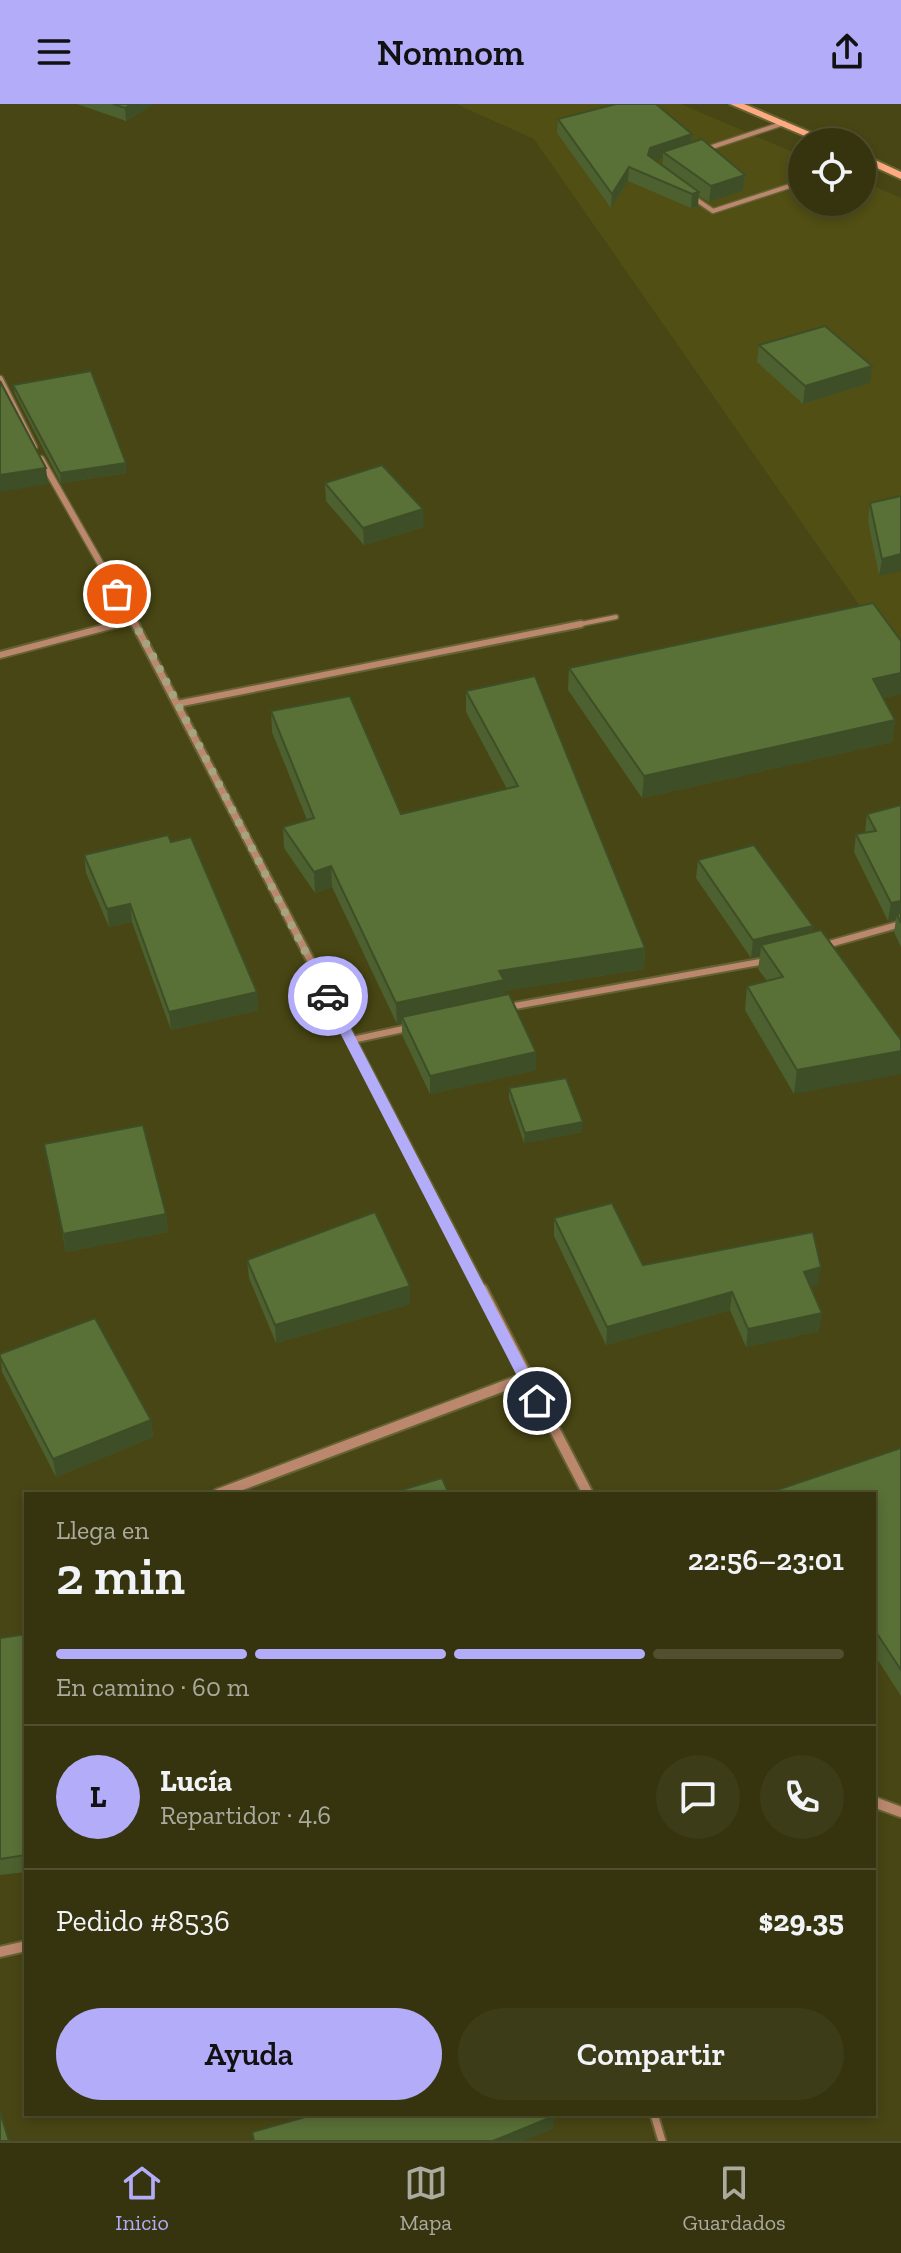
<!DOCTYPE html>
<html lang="es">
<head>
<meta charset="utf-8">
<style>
  body { margin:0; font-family:"Zilla Slab",serif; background:#3d3c18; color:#f1f3f6; height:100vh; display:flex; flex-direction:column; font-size:30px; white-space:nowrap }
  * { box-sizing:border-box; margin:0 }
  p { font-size:26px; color:#aaaa9e }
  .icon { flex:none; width:44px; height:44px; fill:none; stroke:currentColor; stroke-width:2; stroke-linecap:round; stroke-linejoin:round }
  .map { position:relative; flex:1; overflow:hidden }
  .sheet { position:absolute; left:24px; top:1388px; width:852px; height:624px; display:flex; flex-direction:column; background:#36340f; border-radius:0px; box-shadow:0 4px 12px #0003,0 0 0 2px #504f2f }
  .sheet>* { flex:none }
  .tools { position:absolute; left:788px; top:24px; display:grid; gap:16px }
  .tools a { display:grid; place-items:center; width:88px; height:88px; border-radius:50%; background:#36340f; box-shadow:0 4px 12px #0003,0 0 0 2px #504f2f; font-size:40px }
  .pin { position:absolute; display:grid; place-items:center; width:68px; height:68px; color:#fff; margin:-34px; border:4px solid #fff; border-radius:50%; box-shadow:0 2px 8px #0007 }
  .courier { position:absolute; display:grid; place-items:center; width:80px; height:80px; margin:-40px; border:6px solid #b3adf9; border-radius:50%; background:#fff; color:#222; box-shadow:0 2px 10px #0007 }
  .summary em { font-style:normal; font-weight:600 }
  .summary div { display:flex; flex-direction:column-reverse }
  .summary { display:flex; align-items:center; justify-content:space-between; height:136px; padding:0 32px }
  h1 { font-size:52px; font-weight:600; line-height:60px }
  .bar { display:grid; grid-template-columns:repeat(4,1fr); gap:12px 8px; align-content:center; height:96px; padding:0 32px }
  .bar i { height:10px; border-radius:6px; background:#504f2f }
  .bar .active { background:#b3adf9 }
  .bar p { grid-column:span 4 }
  .line { display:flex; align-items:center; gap:20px; padding:0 32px; border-top:2px solid #504f2f }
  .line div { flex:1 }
  .round { display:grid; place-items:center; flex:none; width:84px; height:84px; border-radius:42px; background:#3d3c18 }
  .action { display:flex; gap:16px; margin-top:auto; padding:16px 32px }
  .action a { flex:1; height:92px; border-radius:48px; background:#b3adf9; color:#111; font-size:32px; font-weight:600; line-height:92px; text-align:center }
  .action a+a { background:#3d3c18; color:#f1f3f6 }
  header { display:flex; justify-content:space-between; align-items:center; height:104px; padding:0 32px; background:#b3adf9; color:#111; font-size:36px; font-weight:600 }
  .dock { display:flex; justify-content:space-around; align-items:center; height:112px; border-top:2px solid #504f2f; background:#36340f; font-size:22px; color:#aaaa9e }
  .dock a { display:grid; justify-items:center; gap:4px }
  .dock .active { color:#b3adf9 }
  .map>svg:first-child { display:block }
</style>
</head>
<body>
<header><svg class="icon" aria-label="menu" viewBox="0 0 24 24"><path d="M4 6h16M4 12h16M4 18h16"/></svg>Nomnom<svg class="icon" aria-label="share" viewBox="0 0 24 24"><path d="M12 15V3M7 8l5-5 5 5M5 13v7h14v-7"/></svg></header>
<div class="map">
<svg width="901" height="2037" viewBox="0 0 901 2037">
  <rect width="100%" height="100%" fill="#484614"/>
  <!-- built -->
  <path fill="#514f14" d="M 456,0 L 681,0 L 802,52 L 802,98 L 862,98 L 862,77 L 901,94 L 901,561 L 534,35 Z"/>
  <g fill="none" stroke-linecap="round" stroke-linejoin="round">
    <!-- lane-far2 casing -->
    <g stroke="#656335" stroke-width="7">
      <g id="lane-far2">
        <path d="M 706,45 L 784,19"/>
        <path d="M 691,92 L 713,107 L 802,78"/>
        <path d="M 110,522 L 132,516"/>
        <path d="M 571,522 L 616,513"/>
      </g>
    </g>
    <!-- lane-far1 casing -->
    <g stroke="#656335" stroke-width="10">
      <g id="lane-far1">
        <path d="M 0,551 L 118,520"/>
        <path d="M 177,600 L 581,520"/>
        <path d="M 826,841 L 901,820"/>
        <path d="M 509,903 L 765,857"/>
        <path d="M 352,936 L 408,924"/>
      </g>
    </g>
    <!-- lane casing -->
    <g stroke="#656335" stroke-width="11">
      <path id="lane" d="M 654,2010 L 662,2037"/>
    </g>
    <!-- street-far2 casing -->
    <g stroke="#656335" stroke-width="9">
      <g id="street-far2">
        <path d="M 0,275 L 34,343"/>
        <path d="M 41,355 L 136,522"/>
      </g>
    </g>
    <!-- street-far1 casing -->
    <g stroke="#656335" stroke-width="11">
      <path id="street-far1" d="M 135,520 L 483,1187"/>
    </g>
    <!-- street casing -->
    <g stroke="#656335" stroke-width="14">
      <g id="street">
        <path d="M 482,1185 L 588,1390"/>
        <path d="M 218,1390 L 525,1274"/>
        <path d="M 874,1698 L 901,1708"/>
        <path d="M 0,1848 L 26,1842"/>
      </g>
    </g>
    <!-- secondary casing -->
    <g stroke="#656335" stroke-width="4">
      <g id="secondary">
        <path d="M 730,0 L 744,0 L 833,38 L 819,38 Z"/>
        <path d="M 862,50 L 901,68 L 901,75 L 862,57 Z"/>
      </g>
    </g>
    <!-- lane-far2 -->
    <use href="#lane-far2" stroke="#bb876d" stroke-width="4"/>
    <!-- lane-far1 -->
    <use href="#lane-far1" stroke="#bb876d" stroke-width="6"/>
    <!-- lane -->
    <use href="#lane" stroke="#bb876d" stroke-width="7"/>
    <!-- street-far2 -->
    <use href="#street-far2" stroke="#bb876d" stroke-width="6"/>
    <!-- street-far1 -->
    <use href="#street-far1" stroke="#bb876d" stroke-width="7"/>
    <!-- street -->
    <use href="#street" stroke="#bb876d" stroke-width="10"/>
    <!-- secondary -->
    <use href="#secondary" fill="#feab81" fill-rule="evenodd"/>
  </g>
  <!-- wall -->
  <g fill="#4d602f" fill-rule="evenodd">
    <path d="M 77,0 L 153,0 L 126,17 Z"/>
    <path d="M 558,15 L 692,30 L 692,39 L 745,71 L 743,87 L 709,98 L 698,91 L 698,102 L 691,104 L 628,77 L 611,104 L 557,29 ZM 663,54 L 662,62 L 655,56 Z"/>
    <path d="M 759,241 L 870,279 L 803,300 L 757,258 Z"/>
    <path d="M 13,281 L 127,369 L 61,379 L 15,290 Z"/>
    <path d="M 325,379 L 424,423 L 364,441 L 326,397 Z"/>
    <path d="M 901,392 L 879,472 L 868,417 L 870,399 Z"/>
    <path d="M 901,537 L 901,590 L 883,594 L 895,616 L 892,638 L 642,694 L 568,586 L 569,564 Z"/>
    <path d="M 466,587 L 645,844 L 644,865 L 504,887 L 503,891 L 536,948 L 536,966 L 430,990 L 402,931 L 402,919 L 397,920 L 332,783 L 315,789 L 284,744 L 283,723 L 307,716 L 272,628 L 271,607 L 401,710 L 507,685 L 466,608 Z"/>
    <path d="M 901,701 L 901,843 L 894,828 L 896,816 L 888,817 L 854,748 L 856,730 L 865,729 L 867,710 Z"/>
    <path d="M 84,751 L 259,906 L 171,926 L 132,818 L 109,823 L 86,769 Z"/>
    <path d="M 698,756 L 812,829 L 821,826 L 794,990 L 745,906 L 747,882 L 767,877 L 758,865 L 760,852 L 751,854 L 696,774 Z"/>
    <path d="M 509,984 L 582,1028 L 524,1039 L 509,994 Z"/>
    <path d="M 44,1040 L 166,1110 L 168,1128 L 66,1148 Z"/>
    <path d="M 554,1114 L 643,1161 L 818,1181 L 811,1183 L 819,1227 L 746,1243 L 730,1206 L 606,1241 L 554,1132 Z"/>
    <path d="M 247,1156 L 410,1182 L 410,1200 L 276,1239 L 249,1174 Z"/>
    <path d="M 0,1250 L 151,1316 L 153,1333 L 56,1373 L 2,1268 Z"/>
    <path d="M 901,1344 L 901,1592 L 874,1550 L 874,1390 L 774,1390 L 774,1387 Z"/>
    <path d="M 26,1530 L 26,1768 L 0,1771 L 0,1534 Z"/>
  </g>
  <!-- shaded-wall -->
  <g fill="#3e4e26">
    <path d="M 131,0 L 153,0 L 126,17 L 125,4 Z"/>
    <path d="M 692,30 L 691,44 L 663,48 L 663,54 L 649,58 L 648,51 L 650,44 Z"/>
    <path d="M 629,63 L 628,77 L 611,104 L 612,90 Z"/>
    <path d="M 745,71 L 743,87 L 709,98 L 711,82 Z"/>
    <path d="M 699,88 L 698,102 L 691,104 L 692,90 Z"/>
    <path d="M 872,262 L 870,279 L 803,300 L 805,282 Z"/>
    <path d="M 126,359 L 127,369 L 61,379 L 60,369 Z"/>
    <path d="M 46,364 L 48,380 L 0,388 L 0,371 Z"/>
    <path d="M 423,405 L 424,423 L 364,441 L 363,424 Z"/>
    <path d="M 901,450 L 901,467 L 879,472 L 882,455 Z"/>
    <path d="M 901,569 L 901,590 L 870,597 L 873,575 Z"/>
    <path d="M 895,616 L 892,638 L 642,694 L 644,672 Z"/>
    <path d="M 331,762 L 332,783 L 315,789 L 314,768 Z"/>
    <path d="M 901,797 L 901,814 L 897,810 L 896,816 L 888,817 L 891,799 Z"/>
    <path d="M 130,800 L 132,818 L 109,823 L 107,805 Z"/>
    <path d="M 813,822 L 811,840 L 761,841 L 760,852 L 751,854 L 753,836 Z"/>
    <path d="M 645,844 L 644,865 L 504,887 L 503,897 L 402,913 L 402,919 L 397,920 L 396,899 L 499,867 Z"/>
    <path d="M 257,888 L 259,906 L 171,926 L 169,908 Z"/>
    <path d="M 901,947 L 901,970 L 794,990 L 797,966 Z"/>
    <path d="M 536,948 L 536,966 L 430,990 L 430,972 Z"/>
    <path d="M 583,1018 L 582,1028 L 524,1039 L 525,1029 Z"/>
    <path d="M 166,1110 L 168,1128 L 66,1148 L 63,1130 Z"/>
    <path d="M 821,1163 L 818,1181 L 801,1186 L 804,1168 Z"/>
    <path d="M 410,1182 L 410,1200 L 276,1239 L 275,1221 Z"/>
    <path d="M 732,1188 L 730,1206 L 606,1241 L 607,1223 Z"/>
    <path d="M 822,1209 L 819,1227 L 746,1243 L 748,1225 Z"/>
    <path d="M 151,1316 L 153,1333 L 56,1373 L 53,1355 Z"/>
    <path d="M 554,2012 L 553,2025 L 524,2037 L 493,2037 Z"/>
  </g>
  <!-- building -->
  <g fill="#597037" stroke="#3e4e26" stroke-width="2">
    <path d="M 113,0 L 131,0 L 125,4 Z"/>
    <path d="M 616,0 L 656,0 L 692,30 L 650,44 L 648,51 L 699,88 L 692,90 L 629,63 L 612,90 L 558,15 Z"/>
    <path d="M 702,35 L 745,71 L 711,82 L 663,48 Z"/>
    <path d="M 825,222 L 872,262 L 805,282 L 759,241 Z"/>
    <path d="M 91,267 L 126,359 L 60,369 L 13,281 Z"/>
    <path d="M 0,277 L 46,364 L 0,371 Z"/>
    <path d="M 382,361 L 423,405 L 363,424 L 325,379 Z"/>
    <path d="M 901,392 L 901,450 L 882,455 L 870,399 Z"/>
    <path d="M 873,499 L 901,537 L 901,569 L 873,575 L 895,616 L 644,672 L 569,564 Z"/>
    <path d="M 535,572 L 645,844 L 499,867 L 504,876 L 396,899 L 331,762 L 314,768 L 283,723 L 314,714 L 271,607 L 350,592 L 401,710 L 518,682 L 466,587 Z"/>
    <path d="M 901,701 L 901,797 L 891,799 L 856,730 L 876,727 L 867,710 Z"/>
    <path d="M 168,731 L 171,738 L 191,733 L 257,888 L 169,908 L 130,800 L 107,805 L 84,751 Z"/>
    <path d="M 754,741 L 813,822 L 753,836 L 698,756 Z"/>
    <path d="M 901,809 L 901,819 L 897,810 Z"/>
    <path d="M 821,826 L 901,936 L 901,947 L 797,966 L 747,882 L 783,873 L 761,841 Z"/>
    <path d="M 509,890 L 536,948 L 430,972 L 402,913 Z"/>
    <path d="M 566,974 L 583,1018 L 525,1029 L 509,984 Z"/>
    <path d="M 143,1021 L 166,1110 L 63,1130 L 44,1040 Z"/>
    <path d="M 612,1099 L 643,1161 L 813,1128 L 821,1163 L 804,1168 L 822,1209 L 748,1225 L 732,1188 L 607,1223 L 554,1114 Z"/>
    <path d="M 375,1108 L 410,1182 L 275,1221 L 247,1156 Z"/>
    <path d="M 95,1214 L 151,1316 L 53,1355 L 0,1253 L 0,1250 Z"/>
    <path d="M 901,1344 L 901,1566 L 874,1525 L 874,1390 L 776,1390 L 774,1387 Z"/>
    <path d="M 442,1374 L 449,1390 L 388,1390 Z"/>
    <path d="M 26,1530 L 26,1751 L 0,1755 L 0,1534 Z"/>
    <path d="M 0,2008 L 9,2037 L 0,2037 Z"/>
    <path d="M 316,2010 L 553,2010 L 554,2012 L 493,2037 L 254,2037 L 252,2028 Z"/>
  </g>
  <!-- route -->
  <path fill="#b3adf9" d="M 328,888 L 334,892 L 542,1293 L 542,1301 L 532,1301 L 321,892 Z"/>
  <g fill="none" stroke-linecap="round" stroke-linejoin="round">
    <!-- done -->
    <path stroke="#a5a47e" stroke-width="8" stroke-dasharray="0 14.4" d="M 117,490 L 151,548 L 328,892"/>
  </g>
</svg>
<div class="tools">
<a><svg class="icon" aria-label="locate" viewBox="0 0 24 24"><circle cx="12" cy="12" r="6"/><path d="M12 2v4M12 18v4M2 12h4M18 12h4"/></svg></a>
</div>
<div class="pin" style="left:117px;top:490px;background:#ea580c"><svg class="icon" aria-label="bag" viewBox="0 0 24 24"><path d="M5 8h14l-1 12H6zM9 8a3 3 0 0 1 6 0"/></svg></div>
<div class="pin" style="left:537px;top:1297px;background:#1f2937"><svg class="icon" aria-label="home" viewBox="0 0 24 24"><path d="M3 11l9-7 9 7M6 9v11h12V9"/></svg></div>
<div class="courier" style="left:328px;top:892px"><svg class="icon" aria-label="car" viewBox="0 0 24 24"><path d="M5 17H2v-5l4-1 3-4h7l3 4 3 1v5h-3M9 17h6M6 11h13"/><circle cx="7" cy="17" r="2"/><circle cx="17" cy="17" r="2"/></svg></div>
<section class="sheet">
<div class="summary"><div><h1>2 min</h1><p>Llega en</p></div><em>22:56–23:01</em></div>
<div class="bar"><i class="active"></i><i class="active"></i><i class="active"></i><i></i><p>En camino · 60 m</p></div>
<div class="line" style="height:144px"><b class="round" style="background:#b3adf9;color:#111">L</b><div><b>Lucía</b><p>Repartidor · 4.6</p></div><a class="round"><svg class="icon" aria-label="chat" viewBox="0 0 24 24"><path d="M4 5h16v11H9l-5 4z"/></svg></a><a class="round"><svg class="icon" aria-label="phone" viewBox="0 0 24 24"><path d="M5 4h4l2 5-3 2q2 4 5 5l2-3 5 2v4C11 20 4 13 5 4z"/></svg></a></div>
<div class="line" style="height:104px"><div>Pedido #8536</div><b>$29.35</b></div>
<div class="action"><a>Ayuda</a><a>Compartir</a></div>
</section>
</div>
<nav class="dock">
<a class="active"><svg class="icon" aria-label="home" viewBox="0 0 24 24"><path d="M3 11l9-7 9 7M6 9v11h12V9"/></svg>Inicio</a>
<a><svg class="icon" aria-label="map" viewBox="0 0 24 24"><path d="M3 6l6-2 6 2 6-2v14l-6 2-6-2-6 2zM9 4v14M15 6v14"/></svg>Mapa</a>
<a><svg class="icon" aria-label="saved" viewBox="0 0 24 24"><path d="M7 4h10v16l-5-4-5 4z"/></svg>Guardados</a>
</nav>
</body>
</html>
